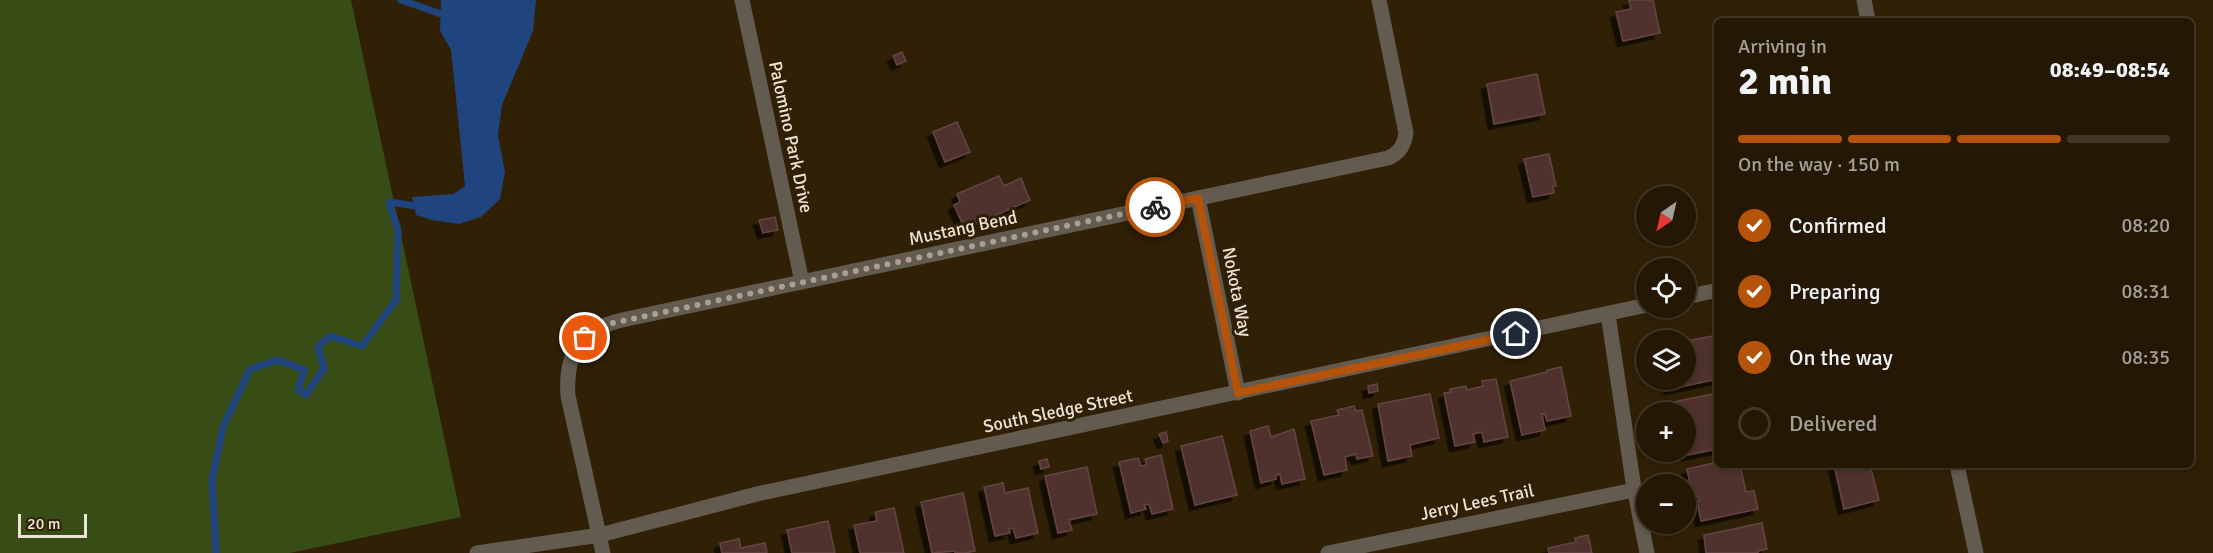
<!DOCTYPE html>
<html lang="en">
<head>
<meta charset="utf-8">
<style>
  body { margin:0; font-family:Signika,sans-serif; background:#302513; color:#f1f3f6; height:100vh; display:flex; flex-direction:column; font-size:22px; white-space:nowrap }
  * { box-sizing:border-box; margin:0 }
  p { font-size:20px; color:#a3a09a }
  .icon { flex:none; width:33px; height:33px; fill:none; stroke:currentColor; stroke-width:2; stroke-linecap:round; stroke-linejoin:round }
  .map { position:relative; flex:1; overflow:hidden }
  .details { position:absolute; left:1714px; top:18px; width:480px; height:450px; display:flex; flex-direction:column; background:#241804; border-radius:9px; box-shadow:0 3px 9px #0003,0 0 0 2px #413726 }
  .details>* { flex:none }
  .needle { width:39px; rotate:214deg }
  .controls { position:absolute; left:1636px; top:186px; display:grid; gap:12px }
  .controls a { display:grid; place-items:center; width:60px; height:60px; border-radius:50%; background:#241804; box-shadow:0 3px 9px #0003,0 0 0 2px #413726; font-size:30px }
  .scale { position:absolute; left:18px; bottom:15px; width:69px; box-sizing:border-box; padding-left:6px; border:3px solid #eee4d5; border-top:0; font-size:16px; line-height:21px; white-space:nowrap; color:#eee4d5; -webkit-text-stroke:4px #302006; paint-order:stroke }
  .pin { position:absolute; display:grid; place-items:center; width:51px; height:51px; color:#fff; margin:-26px; border:3px solid #fff; border-radius:50%; box-shadow:0 2px 6px #0007 }
  .courier { position:absolute; display:grid; place-items:center; width:60px; height:60px; margin:-30px; border:4px solid #b45309; border-radius:50%; background:#fff; color:#222; box-shadow:0 2px 8px #0007 }
  .summary em { font-style:normal; font-weight:700 }
  .summary div { display:flex; flex-direction:column-reverse }
  .summary { display:flex; align-items:center; justify-content:space-between; height:102px; padding:0 24px }
  h1 { font-size:39px; font-weight:700; line-height:45px }
  .bar { display:grid; grid-template-columns:repeat(4,1fr); gap:9px 6px; align-content:center; height:72px; padding:0 24px }
  .bar i { height:8px; border-radius:4px; background:#413726 }
  .bar .current { background:#b45309 }
  .bar p { grid-column:span 4 }
  ol { padding:0 24px; list-style:none }
  li { display:flex; align-items:center; gap:18px; height:66px }
  li p { margin-inline-start:auto }
  li .icon { padding:6px; border-radius:50%; background:#b45309; color:#fff; stroke-width:4 }
  li:last-child { color:#a3a09a }
  li i { width:33px; height:33px; border:3px solid #413726; border-radius:50% }
  .map>svg:first-child { display:block }
</style>
</head>
<body>
<div class="map">
<svg width="2213" height="553" viewBox="0 0 2213 553">
  <defs>
    <filter id="shadow"><feDropShadow dx="-5.5" dy="5.5" stdDeviation="0" flood-color="#0009"/></filter>
  </defs>
  <rect width="100%" height="100%" fill="#302006"/>
  <!-- green -->
  <path fill="#384d16" d="M 0,0 L 351,0 L 461,517 L 290,553 L 0,553 Z"/>
  <!-- water -->
  <path fill="#20447e" d="M 441,0 L 536,0 L 533,31 L 502,105 L 498,135 L 505,172 L 500,199 L 481,217 L 459,224 L 432,220 L 416,215 L 412,197 L 453,194 L 465,186 L 451,50 L 440,31 Z"/>
  <g fill="none" stroke-linecap="round" stroke-linejoin="round">
    <!-- stream -->
    <g stroke="#20447e" stroke-width="7">
      <path d="M 401,0 L 447,16"/>
      <path d="M 216,553 L 212,480 L 223,427 L 250,369 L 278,360 L 304,370 L 298,390 L 306,395 L 324,368 L 318,347 L 330,336 L 362,346 L 396,300 L 398,230 L 389,202 L 423,207"/>
    </g>
  </g>
  <!-- building -->
  <g fill="#50312f" stroke="#654443" stroke-width="1.5" filter="url(#shadow)">
    <path d="M 1629,0 L 1653,0 L 1660,33 L 1623,41 L 1616,12 L 1631,9 Z"/>
    <path d="M 902,52 L 906,61 L 897,65 L 893,56 Z"/>
    <path d="M 1537,74 L 1545,114 L 1494,124 L 1487,84 Z"/>
    <path d="M 957,122 L 970,152 L 945,162 L 933,132 Z"/>
    <path d="M 1549,154 L 1556,186 L 1553,186 L 1554,193 L 1533,197 L 1524,159 Z"/>
    <path d="M 999,176 L 1004,186 L 1021,178 L 1030,200 L 965,229 L 954,205 L 960,202 L 957,194 Z"/>
    <path d="M 775,217 L 778,230 L 763,233 L 759,220 Z"/>
    <path d="M 1718,335 L 1718,356 L 1714,357 L 1718,368 L 1718,379 L 1670,389 L 1668,380 L 1686,380 L 1686,341 Z"/>
    <path d="M 1561,367 L 1571,416 L 1547,421 L 1545,414 L 1542,414 L 1545,430 L 1522,435 L 1510,381 L 1547,372 L 1547,370 Z"/>
    <path d="M 1496,379 L 1508,437 L 1484,442 L 1482,432 L 1473,434 L 1475,442 L 1455,446 L 1444,393 L 1451,392 L 1450,389 L 1466,386 L 1467,390 L 1483,386 L 1482,381 Z"/>
    <path d="M 1377,384 L 1378,391 L 1369,393 L 1368,386 Z"/>
    <path d="M 1718,393 L 1718,449 L 1687,455 L 1686,435 L 1692,433 L 1691,430 L 1687,431 L 1686,412 L 1675,412 L 1673,402 Z"/>
    <path d="M 1430,394 L 1439,438 L 1410,445 L 1412,456 L 1388,461 L 1378,404 Z"/>
    <path d="M 1354,406 L 1356,411 L 1362,410 L 1373,456 L 1357,459 L 1356,454 L 1345,457 L 1347,470 L 1324,475 L 1311,421 L 1339,415 L 1337,410 Z"/>
    <path d="M 1268,426 L 1271,437 L 1294,429 L 1305,479 L 1282,484 L 1280,474 L 1276,475 L 1276,479 L 1261,483 L 1250,431 Z"/>
    <path d="M 1166,432 L 1168,441 L 1163,443 L 1159,434 Z"/>
    <path d="M 1222,436 L 1237,495 L 1195,505 L 1181,446 Z"/>
    <path d="M 1161,455 L 1173,509 L 1152,514 L 1149,504 L 1144,505 L 1146,509 L 1131,513 L 1119,462 L 1138,458 L 1141,466 L 1147,465 L 1145,459 Z"/>
    <path d="M 1047,459 L 1049,467 L 1041,469 L 1039,461 Z"/>
    <path d="M 1718,462 L 1718,465 L 1740,465 L 1746,492 L 1754,491 L 1758,509 L 1701,521 L 1697,501 L 1700,500 L 1699,497 L 1693,498 L 1687,469 Z"/>
    <path d="M 1834,465 L 1870,465 L 1879,500 L 1844,509 Z"/>
    <path d="M 1087,467 L 1097,514 L 1069,520 L 1072,530 L 1058,533 L 1045,476 Z"/>
    <path d="M 1003,483 L 1005,493 L 1028,488 L 1038,533 L 1016,538 L 1013,528 L 1009,529 L 1010,533 L 995,536 L 984,487 Z"/>
    <path d="M 963,493 L 975,551 L 965,553 L 955,553 L 955,551 L 932,553 L 921,502 Z"/>
    <path d="M 894,508 L 904,553 L 860,553 L 854,525 L 877,521 L 875,512 Z"/>
    <path d="M 828,521 L 835,553 L 792,553 L 787,530 Z"/>
    <path d="M 1762,523 L 1767,549 L 1758,551 L 1758,553 L 1706,553 L 1704,535 Z"/>
    <path d="M 1588,535 L 1592,553 L 1549,553 L 1548,548 L 1576,542 L 1575,538 Z"/>
    <path d="M 739,539 L 741,548 L 765,543 L 767,553 L 722,553 L 720,543 Z"/>
  </g>
  <g fill="none" stroke-linecap="round" stroke-linejoin="round">
    <!-- street -->
    <g stroke="#645b50" stroke-width="15">
      <path d="M 742,0 L 802,282"/>
      <path d="M 1864,0 L 1868,21"/>
      <path d="M 1198,198 L 1238,393"/>
      <path d="M 1686,297 L 1718,290"/>
      <path d="M 1608,314 L 1633,482 L 1647,553"/>
      <path d="M 1957,465 L 1976,553"/>
      <path d="M 477,553 L 600,535 L 757,494 L 1647,305"/>
      <path d="M 603,553 L 568,396 C 565,353 580,330 622,320 L 1388,158 C 1400,153 1404,145 1406,133 L 1379,0"/>
      <path d="M 1328,553 L 1634,490"/>
    </g>
  </g>
  <g fill="none" stroke-linecap="round" stroke-linejoin="round">
    <!-- done -->
    <path stroke="#ac9f8d" stroke-width="6" stroke-dasharray="0 10.8" d="M 585,338 L 595,329 L 608,324 L 1155,207"/>
    <!-- route -->
    <path stroke="#b45309" stroke-width="8" d="M 1155,207 L 1198,198 L 1238,393 L 1516,334"/>
  </g>
  <g text-anchor="middle" dominant-baseline="central" stroke-width="6" stroke-linejoin="round" paint-order="stroke">
    <!-- street labels -->
    <g font-size="18" fill="#eee4d5" stroke="#302006">
      <text transform="translate(791 137) rotate(78)">Palomino Park Drive</text>
      <text transform="translate(963 228) rotate(-12)">Mustang Bend</text>
      <text transform="translate(1237 292) rotate(79)">Nokota Way</text>
      <text transform="translate(1058 411) rotate(-12)">South Sledge Street</text>
      <text transform="translate(1477 502) rotate(-12)">Jerry Lees Trail</text>
    </g>
  </g>
</svg>
<div class="controls">
<a><svg class="needle" viewBox="-14 -14 28 28"><path d="M0-13l5 13h-10z" fill="#e53935"/><path d="M0 13l5-13h-10z" fill="#a3a09a"/></svg></a>
<a><svg class="icon" aria-label="locate" viewBox="0 0 24 24"><circle cx="12" cy="12" r="6"/><path d="M12 2v4M12 18v4M2 12h4M18 12h4"/></svg></a>
<a><svg class="icon" aria-label="layers" viewBox="0 0 24 24"><path d="M12 4l9 5-9 5-9-5zM3 14l9 5 9-5"/></svg></a>
<a>+</a>
<a>−</a>
</div>
<div class="scale">20 m</div>
<div class="pin" style="left:585px;top:338px;background:#ea580c"><svg class="icon" aria-label="bag" viewBox="0 0 24 24"><path d="M5 8h14l-1 12H6zM9 8a3 3 0 0 1 6 0"/></svg></div>
<div class="pin" style="left:1516px;top:334px;background:#1f2937"><svg class="icon" aria-label="home" viewBox="0 0 24 24"><path d="M3 11l9-7 9 7M6 9v11h12V9"/></svg></div>
<div class="courier" style="left:1155px;top:207px"><svg class="icon" aria-label="bike" viewBox="0 0 24 24"><circle cx="6" cy="16" r="4"/><circle cx="18" cy="16" r="4"/><path d="M6 16l4-8h5l3 8M10 8l3 8H6M13 5h3"/></svg></div>
<section class="details">
<div class="summary"><div><h1>2 min</h1><p>Arriving in</p></div><em>08:49–08:54</em></div>
<div class="bar"><i class="current"></i><i class="current"></i><i class="current"></i><i></i><p>On the way · 150 m</p></div>
<ol>
<li><svg class="icon" aria-label="check" viewBox="0 0 24 24"><path d="M5 12l5 5 9-10"/></svg>Confirmed<p>08:20</p></li>
<li><svg class="icon" aria-label="check" viewBox="0 0 24 24"><path d="M5 12l5 5 9-10"/></svg>Preparing<p>08:31</p></li>
<li><svg class="icon" aria-label="check" viewBox="0 0 24 24"><path d="M5 12l5 5 9-10"/></svg>On the way<p>08:35</p></li>
<li><i></i>Delivered</li>
</ol>
</section>
</div>
</body>
</html>
